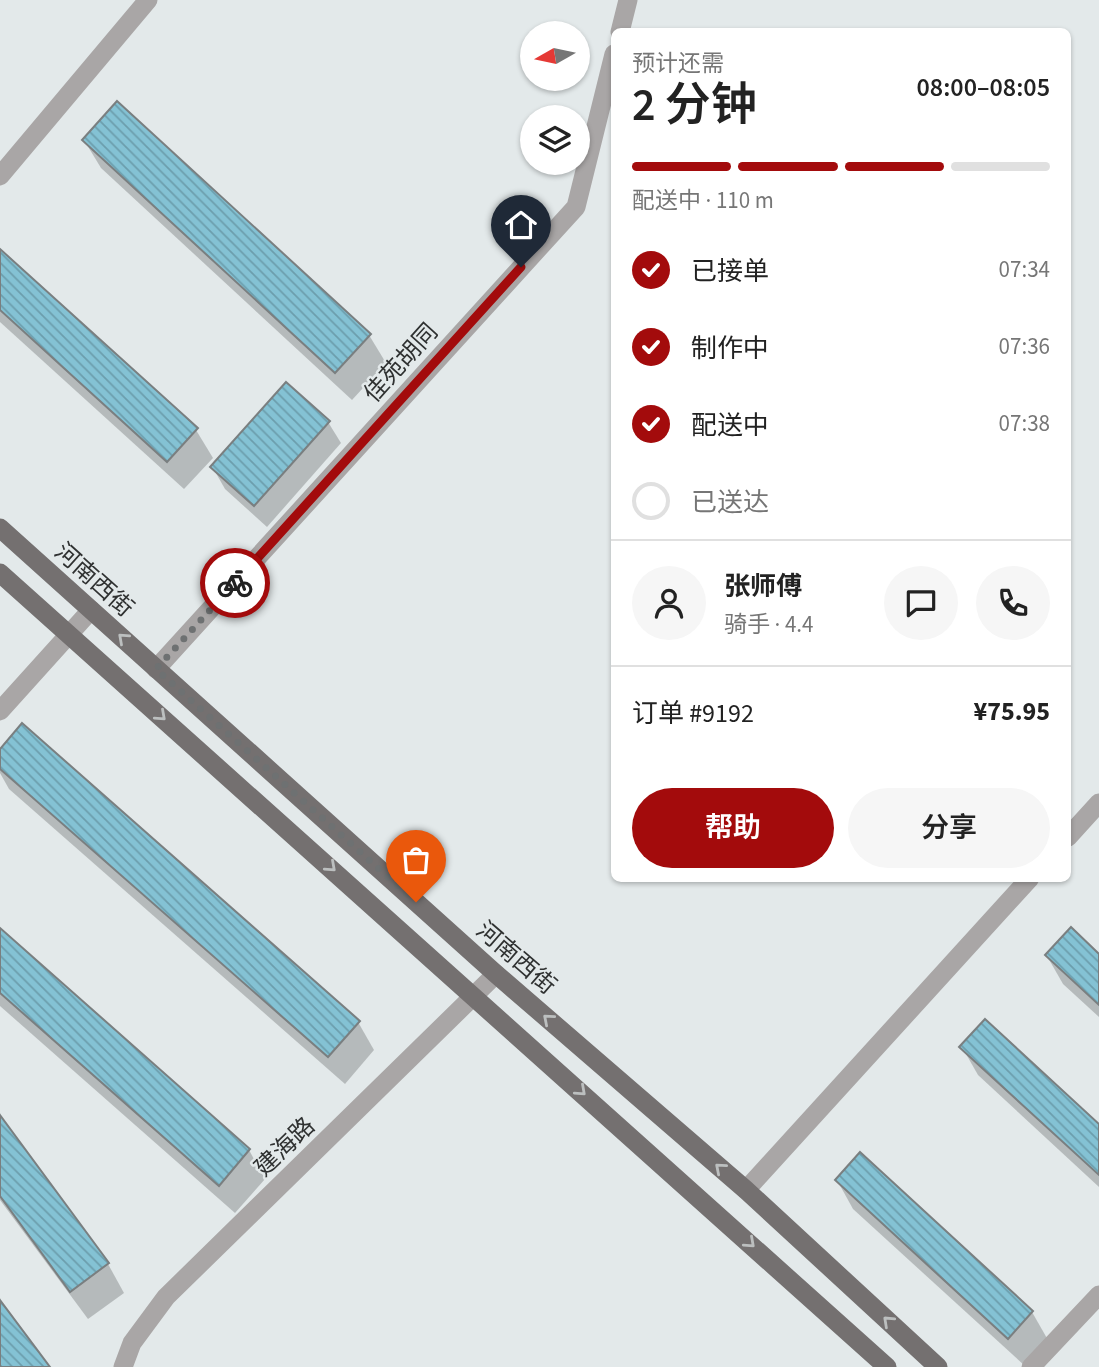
<!DOCTYPE html>
<html lang="zh">
<head>
<meta charset="utf-8">
<style>
  body { margin:0; font-family:"Source Sans 3","Noto Sans SC",sans-serif; background:#f6f6f6; color:#222; height:100vh; display:flex; flex-direction:column; font-size:26px; white-space:nowrap }
  * { box-sizing:border-box; margin:0 }
  p { font-size:23px; color:#767676 }
  .icon { flex:none; width:38px; height:38px; fill:none; stroke:currentColor; stroke-width:2; stroke-linecap:round; stroke-linejoin:round }
  .map { position:relative; flex:1; overflow:hidden }
  .panel { position:absolute; left:611px; top:28px; width:460px; height:854px; display:flex; flex-direction:column; background:#fff; border-radius:10px; box-shadow:0 2px 5px #0004 }
  .panel>* { flex:none }
  .needle { width:46px; rotate:261deg }
  .tools { position:absolute; left:520px; top:21px; display:grid; gap:14px }
  .tools a { display:grid; place-items:center; width:70px; height:70px; border-radius:50%; background:#fff; box-shadow:0 2px 5px #0004; font-size:35px }
  .pin { position:absolute; display:grid; place-items:center; width:60px; height:60px; color:#fff; margin:-72px -30px; border-radius:50% 50% 50% 0; rotate:-45deg; box-shadow:0 0 7px #0007 }
  .pin .icon { rotate:45deg }
  .courier { position:absolute; display:grid; place-items:center; width:70px; height:70px; margin:-35px; border:5px solid #a30b0c; border-radius:50%; background:#fff; color:#222; box-shadow:0 2px 9px #0007 }
  .headline em { font-style:normal; font-weight:600 }
  .headline div { display:flex; flex-direction:column-reverse }
  .headline { display:flex; align-items:center; justify-content:space-between; height:119px; padding:0 21px }
  h1 { font-size:46px; font-weight:600; line-height:52px }
  .bar { display:grid; grid-template-columns:repeat(4,1fr); gap:10px 7px; align-content:center; height:84px; padding:0 21px }
  .bar i { height:9px; border-radius:5px; background:#e0e0e0 }
  .bar .current { background:#a30b0c }
  .bar p { grid-column:span 4 }
  .line { display:flex; align-items:center; gap:18px; padding:0 21px; border-top:2px solid #e0e0e0 }
  .line div { flex:1 }
  .round { display:grid; place-items:center; flex:none; width:74px; height:74px; border-radius:37px; background:#f6f6f6 }
  ol { padding:0 21px; list-style:none }
  li { display:flex; align-items:center; gap:21px; height:77px }
  li p { margin-inline-start:auto }
  li .icon { padding:7px; border-radius:50%; background:#a30b0c; color:#fff; stroke-width:4 }
  li:last-child { color:#767676 }
  li i { width:38px; height:38px; border:4px solid #e0e0e0; border-radius:50% }
  .action { display:flex; gap:14px; margin-top:auto; padding:14px 21px }
  .action a { flex:1; height:80px; border-radius:42px; background:#a30b0c; color:#fff; font-size:28px; font-weight:600; line-height:80px; text-align:center }
  .action a+a { background:#f6f6f6; color:#222 }
  .map>svg:first-child { display:block }
</style>
</head>
<body>
<div class="map">
<svg width="1099" height="1367" viewBox="0 0 1099 1367">
  <defs>
    <pattern id="building-back-hatch" width="6" height="6" patternUnits="userSpaceOnUse" patternTransform="scale(1.75)"><rect width="6" height="6" fill="#84c2d4"/><path d="M-1 5l2 2M0 0l6 6M5-1l2 2" fill="none" stroke="#6c9ead"/></pattern>
  </defs>
  <rect width="100%" height="100%" fill="#e3e9ea"/>
  <!-- shadow -->
  <g fill="#0003">
    <path d="M 84,140 L 369,335 L 386,363 L 352,400 L 101,168 Z"/>
    <path d="M 0,251 L 196,430 L 213,458 L 184,489 L 0,322 Z"/>
    <path d="M 328,422 L 341,443 L 267,527 L 225,489 L 213,468 Z"/>
    <path d="M 0,752 L 358,1022 L 374,1050 L 345,1084 L 9,789 L 0,773 Z"/>
    <path d="M 0,931 L 249,1150 L 265,1179 L 235,1213 L 0,1006 Z"/>
    <path d="M 1047,956 L 1099,956 L 1099,1017 L 1063,984 Z"/>
    <path d="M 962,1047 L 1099,1126 L 1099,1187 L 978,1075 Z"/>
    <path d="M 0,1118 L 108,1264 L 124,1293 L 88,1319 L 0,1200 Z"/>
    <path d="M 837,1180 L 1032,1312 L 1048,1340 L 1025,1366 L 853,1209 Z"/>
  </g>
  <!-- building -->
  <g fill="url(#building-back-hatch)" stroke="#7a7f80" stroke-width="2">
    <path d="M 117,101 L 371,334 L 335,373 L 82,140 Z"/>
    <path d="M 0,249 L 198,428 L 167,462 L 0,310 Z"/>
    <path d="M 286,382 L 330,421 L 254,506 L 210,467 Z"/>
    <path d="M 22,723 L 360,1021 L 328,1057 L 0,769 L 0,749 Z"/>
    <path d="M 1071,927 L 1099,954 L 1099,1005 L 1045,955 Z"/>
    <path d="M 0,928 L 250,1149 L 219,1186 L 0,993 Z"/>
    <path d="M 985,1019 L 1099,1124 L 1099,1175 L 959,1047 Z"/>
    <path d="M 0,1115 L 109,1263 L 70,1292 L 0,1196 Z"/>
    <path d="M 860,1152 L 1033,1311 L 1008,1339 L 835,1180 Z"/>
    <path d="M 0,1300 L 50,1367 L 0,1367 Z"/>
  </g>
  <g fill="none" stroke-linecap="round" stroke-linejoin="round">
    <!-- minor -->
    <g stroke="#a9a6a6" stroke-width="19">
      <path d="M 620,32 L 628,0"/>
      <path d="M 0,176 L 148,0"/>
      <path d="M 156,669 L 576,207 L 614,54"/>
      <path d="M 0,711 L 91,610"/>
      <path d="M 1068,837 L 1099,803"/>
      <path d="M 746,1190 L 1030,878"/>
      <path d="M 1031,1367 L 1099,1295"/>
    </g>
    <!-- tertiary -->
    <path stroke="#a9a6a6" stroke-width="19" d="M 123,1367 L 132,1343 L 166,1297 L 496,974"/>
    <!-- primary -->
    <g stroke="#747070" stroke-width="19">
      <path d="M 0,528 L 496,974 L 746,1190 L 938,1367"/>
      <path d="M 0,573 L 887,1367"/>
    </g>
  </g>
  <!-- one-way arrows -->
  <defs><path id="oneway-chevron" d="M-2-3.5L2.5 0L-2 3.5" fill="none" stroke-width="1.6" stroke-linecap="round" stroke-linejoin="round" transform="scale(1.75)"/></defs>
  <g stroke="#bcbfbf">
    <use href="#oneway-chevron" transform="translate(123 638) rotate(-138)"/>
    <use href="#oneway-chevron" transform="translate(161 716) rotate(42)"/>
    <use href="#oneway-chevron" transform="translate(331 867) rotate(42)"/>
    <use href="#oneway-chevron" transform="translate(548 1019) rotate(-139)"/>
    <use href="#oneway-chevron" transform="translate(581 1091) rotate(42)"/>
    <use href="#oneway-chevron" transform="translate(720 1168) rotate(-139)"/>
    <use href="#oneway-chevron" transform="translate(750 1243) rotate(42)"/>
    <use href="#oneway-chevron" transform="translate(888 1321) rotate(-137)"/>
  </g>
  <g fill="none" stroke-linecap="round" stroke-linejoin="round">
    <!-- done -->
    <path stroke="#6e7172" stroke-width="7" stroke-dasharray="0 12.6" d="M 235,583 L 156,669 L 416,902"/>
    <!-- route -->
    <path stroke="#a30b0c" stroke-width="9" d="M 235,583 L 521,267"/>
  </g>
  <g text-anchor="middle" dominant-baseline="central" stroke-width="5" stroke-linejoin="round" paint-order="stroke">
    <!-- street labels -->
    <g font-size="24" fill="#2f3131" stroke="#e3e9ea">
      <text transform="translate(401 363) rotate(-48)">佳苑胡同</text>
      <text transform="translate(94 580) rotate(42)">河南西街</text>
      <text transform="translate(516 958) rotate(41)">河南西街</text>
      <text transform="translate(285 1147) rotate(-44)">建海路</text>
    </g>
  </g>
</svg>
<div class="tools">
<a><svg class="needle" viewBox="-14 -14 28 28"><path d="M0-13l5 13h-10z" fill="#e53935"/><path d="M0 13l5-13h-10z" fill="#767676"/></svg></a>
<a><svg class="icon" aria-label="layers" viewBox="0 0 24 24"><path d="M12 4l9 5-9 5-9-5zM3 14l9 5 9-5"/></svg></a>
</div>
<div class="pin" style="left:416px;top:902px;background:#ea580c"><svg class="icon" aria-label="bag" viewBox="0 0 24 24"><path d="M5 8h14l-1 12H6zM9 8a3 3 0 0 1 6 0"/></svg></div>
<div class="pin" style="left:521px;top:267px;background:#1f2937"><svg class="icon" aria-label="home" viewBox="0 0 24 24"><path d="M3 11l9-7 9 7M6 9v11h12V9"/></svg></div>
<div class="courier" style="left:235px;top:583px"><svg class="icon" aria-label="bike" viewBox="0 0 24 24"><circle cx="6" cy="16" r="4"/><circle cx="18" cy="16" r="4"/><path d="M6 16l4-8h5l3 8M10 8l3 8H6M13 5h3"/></svg></div>
<section class="panel">
<div class="headline"><div><h1>2 分钟</h1><p>预计还需</p></div><em>08:00–08:05</em></div>
<div class="bar"><i class="current"></i><i class="current"></i><i class="current"></i><i></i><p>配送中 · 110 m</p></div>
<ol>
<li><svg class="icon" aria-label="check" viewBox="0 0 24 24"><path d="M5 12l5 5 9-10"/></svg>已接单<p>07:34</p></li>
<li><svg class="icon" aria-label="check" viewBox="0 0 24 24"><path d="M5 12l5 5 9-10"/></svg>制作中<p>07:36</p></li>
<li><svg class="icon" aria-label="check" viewBox="0 0 24 24"><path d="M5 12l5 5 9-10"/></svg>配送中<p>07:38</p></li>
<li><i></i>已送达</li>
</ol>
<div class="line" style="height:126px"><a class="round"><svg class="icon" aria-label="person" viewBox="0 0 24 24"><circle cx="12" cy="8" r="4"/><path d="M4 21q1-7 8-7t8 7"/></svg></a><div><b>张师傅</b><p>骑手 · 4.4</p></div><a class="round"><svg class="icon" aria-label="chat" viewBox="0 0 24 24"><path d="M4 5h16v11H9l-5 4z"/></svg></a><a class="round"><svg class="icon" aria-label="phone" viewBox="0 0 24 24"><path d="M5 4h4l2 5-3 2q2 4 5 5l2-3 5 2v4C11 20 4 13 5 4z"/></svg></a></div>
<div class="line" style="height:91px"><div>订单 #9192</div><b>¥75.95</b></div>
<div class="action"><a>帮助</a><a>分享</a></div>
</section>
</div>
</body>
</html>
